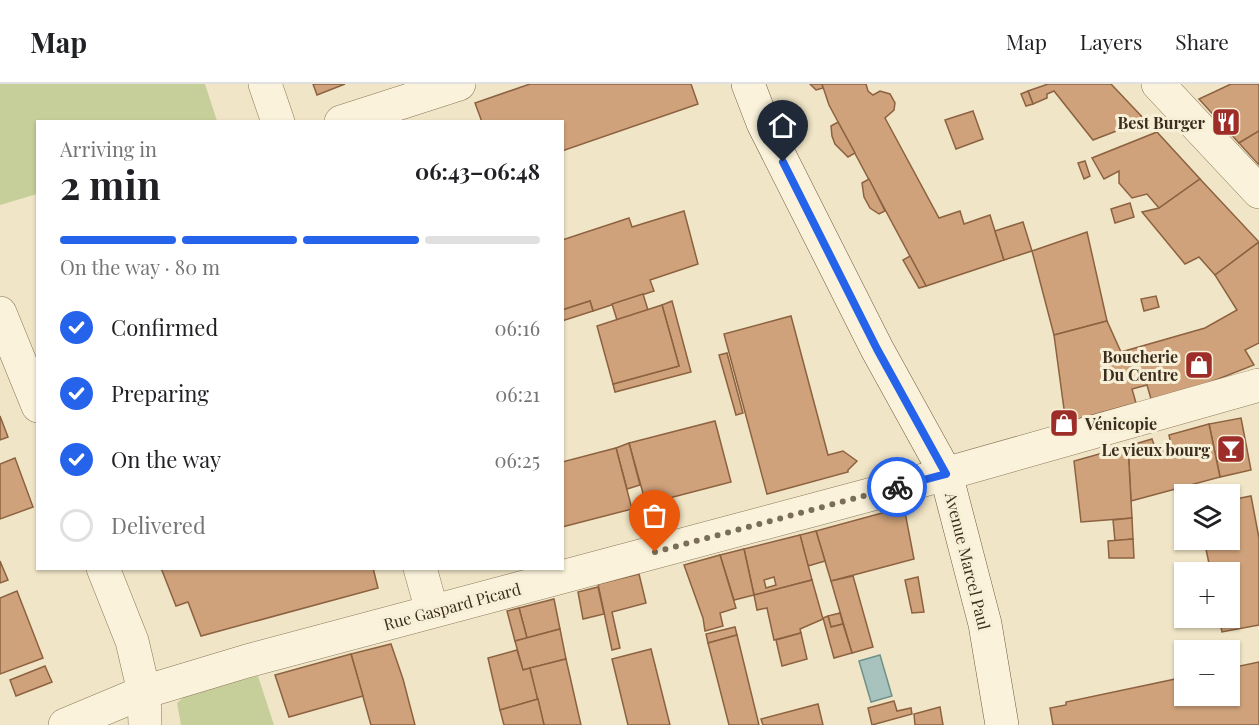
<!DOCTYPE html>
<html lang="en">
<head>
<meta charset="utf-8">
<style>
  body { margin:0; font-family:"Playfair Display",serif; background:#f2f2f2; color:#202124; height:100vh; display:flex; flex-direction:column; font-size:22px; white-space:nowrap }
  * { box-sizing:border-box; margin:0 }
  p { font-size:20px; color:#757577 }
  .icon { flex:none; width:33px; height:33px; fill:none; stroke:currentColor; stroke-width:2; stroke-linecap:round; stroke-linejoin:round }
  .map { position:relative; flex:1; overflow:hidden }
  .sheet { position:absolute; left:36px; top:36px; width:528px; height:450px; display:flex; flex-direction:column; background:#fff; border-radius:0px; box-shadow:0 2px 4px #0004 }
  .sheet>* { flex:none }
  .buttons { position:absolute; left:1174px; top:400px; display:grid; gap:12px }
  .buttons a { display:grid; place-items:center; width:66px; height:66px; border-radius:0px; background:#fff; box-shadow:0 2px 4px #0004; font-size:30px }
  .pin { position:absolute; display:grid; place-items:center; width:51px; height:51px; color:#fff; margin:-62px -26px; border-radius:50% 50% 50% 0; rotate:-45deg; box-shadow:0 0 6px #0007 }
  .pin .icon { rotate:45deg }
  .courier { position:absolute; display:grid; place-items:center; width:60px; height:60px; margin:-30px; border:4px solid #2563eb; border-radius:50%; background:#fff; color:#222; box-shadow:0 2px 8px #0007 }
  .overview em { font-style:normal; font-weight:700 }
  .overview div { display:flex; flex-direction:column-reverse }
  .overview { display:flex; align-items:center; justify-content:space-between; height:102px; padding:0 24px }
  h1 { font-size:39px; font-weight:700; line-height:45px }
  .bar { display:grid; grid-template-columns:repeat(4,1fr); gap:9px 6px; align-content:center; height:72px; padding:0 24px }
  .bar i { height:8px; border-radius:4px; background:#e0e0e0 }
  .bar .active { background:#2563eb }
  .bar p { grid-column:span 4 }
  ol { padding:0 24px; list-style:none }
  li { display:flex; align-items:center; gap:18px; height:66px }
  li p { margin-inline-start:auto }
  li .icon { padding:6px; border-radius:50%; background:#2563eb; color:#fff; stroke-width:4 }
  li:last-child { color:#757577 }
  li i { width:33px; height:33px; border:3px solid #e0e0e0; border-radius:50% }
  header { display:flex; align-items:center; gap:36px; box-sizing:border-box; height:84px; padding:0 30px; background:#fff; border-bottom:2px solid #e0e0e0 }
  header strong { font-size:28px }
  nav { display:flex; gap:33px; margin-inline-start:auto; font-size:21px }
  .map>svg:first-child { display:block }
</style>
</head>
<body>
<header>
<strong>Map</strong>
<nav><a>Map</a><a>Layers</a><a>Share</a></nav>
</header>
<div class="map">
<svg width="1259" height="641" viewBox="0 0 1259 641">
  <rect width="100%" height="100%" fill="#f0e5c6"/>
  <!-- green -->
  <g fill="#c6cf99">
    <path d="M 0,0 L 205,0 L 217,37 L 38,38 L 37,110 L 0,121 Z"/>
    <path d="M 258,592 L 274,641 L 181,641 L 177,619 L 186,611 Z"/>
  </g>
  <!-- water -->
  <path fill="#a8c3bd" stroke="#6e928b" stroke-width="1.5" d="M 880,571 L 892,612 L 871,618 L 859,577 Z"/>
  <!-- building -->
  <g fill="#cfa27b" stroke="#8c6240" stroke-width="1.5" fill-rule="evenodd">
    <path d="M 313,0 L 345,0 L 317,11 Z"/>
    <path d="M 530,0 L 691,0 L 698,20 L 562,67 L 562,38 L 482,38 L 475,19 Z"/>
    <path d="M 810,0 L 822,0 L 823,4 L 816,6 Z"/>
    <path d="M 822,0 L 866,0 L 868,7 L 873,11 L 880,7 L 890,10 L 895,19 L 894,26 L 885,34 L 939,134 L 960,127 L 964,140 L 990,131 L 1004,176 L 926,202 L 829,21 Z"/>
    <path d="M 1048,0 L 1111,0 L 1145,36 L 1093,56 L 1054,7 L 1047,10 L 1047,14 L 1033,20 L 1028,7 Z"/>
    <path d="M 1231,0 L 1259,0 L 1259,47 L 1239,59 L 1199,15 Z"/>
    <path d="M 1028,7 L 1033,20 L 1026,22 L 1021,10 Z"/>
    <path d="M 973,27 L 983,55 L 956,65 L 945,36 Z"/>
    <path d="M 838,38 L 855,69 L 848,73 L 835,60 L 832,52 L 831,42 Z"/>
    <path d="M 1259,47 L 1259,81 L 1239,59 Z"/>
    <path d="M 1157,48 L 1200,95 L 1159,124 L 1147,110 L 1132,114 L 1119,99 L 1119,87 L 1104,95 L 1092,74 Z"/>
    <path d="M 1085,77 L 1090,92 L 1084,95 L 1078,79 Z"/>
    <path d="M 869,95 L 885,127 L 879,130 L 870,124 L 864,113 L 862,99 Z"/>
    <path d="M 1200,95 L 1259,158 L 1215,191 L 1199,173 L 1185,180 L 1142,128 L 1159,124 Z"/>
    <path d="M 1130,119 L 1134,133 L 1115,139 L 1111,125 Z"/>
    <path d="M 684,127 L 698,180 L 650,196 L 654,207 L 593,227 L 590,217 L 562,226 L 562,156 L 629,134 L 632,143 Z"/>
    <path d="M 1023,138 L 1032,167 L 1004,176 L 995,147 Z"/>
    <path d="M 1087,148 L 1107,237 L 1054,251 L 1032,167 Z"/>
    <path d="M 1259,158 L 1259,259 L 1245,266 L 1254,281 L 1203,301 L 1151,315 L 1147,301 L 1132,305 L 1136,319 L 1064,339 L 1064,325 L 1054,251 L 1107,237 L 1121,268 L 1205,244 L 1237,226 L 1215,191 Z"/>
    <path d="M 910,172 L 926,202 L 919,204 L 903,176 Z"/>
    <path d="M 643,210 L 648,226 L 617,236 L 612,220 Z"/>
    <path d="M 1156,212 L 1159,223 L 1144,227 L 1141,215 Z"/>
    <path d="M 590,217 L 593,227 L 562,237 L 562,226 Z"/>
    <path d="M 672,217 L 691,288 L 615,308 L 613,300 L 679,282 L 662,221 Z"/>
    <path d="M 662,221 L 679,282 L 613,300 L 597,242 Z"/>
    <path d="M 791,232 L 828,371 L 843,367 L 857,377 L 848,386 L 848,388 L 767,410 L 724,250 Z"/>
    <path d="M 727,269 L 743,329 L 736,331 L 719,271 Z"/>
    <path d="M 0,332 L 8,353 L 0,356 Z"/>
    <path d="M 1241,334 L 1251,386 L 1220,393 L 1209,340 Z"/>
    <path d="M 715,337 L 731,398 L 646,420 L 629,359 Z"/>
    <path d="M 1209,340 L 1220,393 L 1131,417 L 1128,362 L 1152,355 L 1155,364 L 1171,361 L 1169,351 Z"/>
    <path d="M 629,359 L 640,401 L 627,405 L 616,364 Z"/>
    <path d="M 1128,362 L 1132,434 L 1081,438 L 1074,377 Z"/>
    <path d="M 616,364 L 632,425 L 562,443 L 562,378 Z"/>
    <path d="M 15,374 L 33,423 L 0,435 L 0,380 Z"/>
    <path d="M 1251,412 L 1259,454 L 1259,541 L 1222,548 L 1219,534 L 1230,534 L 1230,489 L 1211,489 L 1204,456 L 1230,456 L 1230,416 Z"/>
    <path d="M 904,423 L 914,475 L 831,497 L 816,447 Z"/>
    <path d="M 1132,434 L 1133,455 L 1115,457 L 1113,436 Z"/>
    <path d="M 816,447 L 825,477 L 808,482 L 800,451 Z"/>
    <path d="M 800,451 L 812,496 L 754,511 L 744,465 ZM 774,493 L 776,501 L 766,504 L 764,496 Z"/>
    <path d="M 1133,455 L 1134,474 L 1109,474 L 1108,457 Z"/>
    <path d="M 744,465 L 754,511 L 734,516 L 720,471 Z"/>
    <path d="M 720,471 L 736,524 L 720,529 L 723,542 L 705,547 L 703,534 L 684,481 Z"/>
    <path d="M 0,477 L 8,496 L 0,499 Z"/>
    <path d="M 161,484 L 373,484 L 378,504 L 201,552 L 188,518 L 176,522 Z"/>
    <path d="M 639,490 L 646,519 L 612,528 L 620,564 L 612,566 L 598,500 Z"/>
    <path d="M 853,492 L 873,563 L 852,569 L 831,497 Z"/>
    <path d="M 918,493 L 924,528 L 912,529 L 905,496 Z"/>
    <path d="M 812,496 L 823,535 L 800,545 L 801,549 L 774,556 L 767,524 L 757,526 L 754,511 Z"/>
    <path d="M 598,503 L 604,530 L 583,535 L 578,508 Z"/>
    <path d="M 17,507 L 43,574 L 0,590 L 0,514 Z"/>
    <path d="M 554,515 L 560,545 L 527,554 L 519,524 Z"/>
    <path d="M 519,524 L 527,554 L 515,557 L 507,527 Z"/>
    <path d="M 840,529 L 843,540 L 831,543 L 828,532 Z"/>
    <path d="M 828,532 L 831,543 L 843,540 L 852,569 L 834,574 L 823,534 Z"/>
    <path d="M 735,543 L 737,551 L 708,559 L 706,550 Z"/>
    <path d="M 560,545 L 566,575 L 523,586 L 515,557 Z"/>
    <path d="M 801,549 L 807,575 L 782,582 L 776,556 Z"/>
    <path d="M 737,551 L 759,641 L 729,641 L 708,559 Z"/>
    <path d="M 391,560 L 403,595 L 415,641 L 371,641 L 351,570 Z"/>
    <path d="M 651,565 L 670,641 L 628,641 L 612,575 Z"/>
    <path d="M 517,566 L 523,586 L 530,584 L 538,615 L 500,626 L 488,574 Z"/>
    <path d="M 351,570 L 363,612 L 289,633 L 275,591 Z"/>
    <path d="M 566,575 L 581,641 L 544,641 L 530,584 Z"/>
    <path d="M 1259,578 L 1259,641 L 1053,641 L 1050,624 L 1066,621 L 1066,618 L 1185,593 L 1185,612 L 1230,612 L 1230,584 Z"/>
    <path d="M 45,582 L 52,598 L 16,612 L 10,596 Z"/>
    <path d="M 538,615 L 544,641 L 504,641 L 500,626 Z"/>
    <path d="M 894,617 L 897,627 L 911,624 L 912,630 L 872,641 L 868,624 Z"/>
    <path d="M 818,620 L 823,641 L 763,641 L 761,635 Z"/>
    <path d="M 940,623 L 943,641 L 915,641 L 914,630 Z"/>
  </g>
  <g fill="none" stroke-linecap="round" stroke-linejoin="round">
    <!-- street casing -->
    <g stroke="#8c775b" stroke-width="34">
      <g id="street">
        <path d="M 265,0 L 278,38"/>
        <path d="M 1158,0 L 1259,108"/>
        <path d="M 341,38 L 459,0"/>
        <path d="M 0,229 L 38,322"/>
        <path d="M 103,484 L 132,557 L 144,608 L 145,641"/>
        <path d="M 420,484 L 432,527"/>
        <path d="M 65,641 L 144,608 L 247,577 L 899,403 L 1259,301"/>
      </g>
    </g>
    <!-- secondary casing -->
    <g stroke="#6e583e" stroke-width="34">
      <path id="secondary" d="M 748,0 L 763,39 L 877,265 L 946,390 L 985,540 L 1002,641"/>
    </g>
    <!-- street -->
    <use href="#street" stroke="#faf2da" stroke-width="33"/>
    <!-- secondary -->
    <use href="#secondary" stroke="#faf2da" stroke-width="33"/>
  </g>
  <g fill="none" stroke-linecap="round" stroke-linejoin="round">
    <!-- done -->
    <path stroke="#7b6e59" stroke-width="6" stroke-dasharray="0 10.8" d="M 655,468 L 897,403"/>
    <!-- route -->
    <path stroke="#2563eb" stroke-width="8" d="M 783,78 L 877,265 L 946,390 L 897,403"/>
  </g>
  <!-- icons -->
  <defs>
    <g id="restaurant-square" transform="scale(1.5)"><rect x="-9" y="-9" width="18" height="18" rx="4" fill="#9d2d29" stroke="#f7efd6"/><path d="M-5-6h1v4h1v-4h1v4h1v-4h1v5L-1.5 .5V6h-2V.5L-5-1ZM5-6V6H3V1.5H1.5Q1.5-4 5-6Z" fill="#fff"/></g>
    <g id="shop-square" transform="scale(1.5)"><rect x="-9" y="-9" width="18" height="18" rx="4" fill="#9d2d29" stroke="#f7efd6"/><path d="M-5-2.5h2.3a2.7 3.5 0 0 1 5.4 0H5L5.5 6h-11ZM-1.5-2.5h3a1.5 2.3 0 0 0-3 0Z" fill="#fff"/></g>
    <g id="bar-square" transform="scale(1.5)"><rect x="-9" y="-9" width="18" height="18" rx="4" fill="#9d2d29" stroke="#f7efd6"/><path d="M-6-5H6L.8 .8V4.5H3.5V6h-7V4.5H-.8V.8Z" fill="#fff"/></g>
  </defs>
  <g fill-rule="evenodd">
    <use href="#restaurant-square" x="1226" y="38"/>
    <use href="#shop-square" x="1199" y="281"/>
    <use href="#shop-square" x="1064" y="339"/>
    <use href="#bar-square" x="1231" y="365"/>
  </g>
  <g text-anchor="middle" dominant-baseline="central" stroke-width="6" stroke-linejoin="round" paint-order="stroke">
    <!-- poi labels -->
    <g font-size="16" font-weight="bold" fill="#3c2e1f" stroke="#f7efd6" text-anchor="end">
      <text x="1205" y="38">Best Burger</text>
      <text x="1178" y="272">Boucherie<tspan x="1178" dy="18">Du Centre</tspan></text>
      <text x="1085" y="339" text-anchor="start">Vénicopie</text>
      <text x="1210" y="365">Le vieux bourg</text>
    </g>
    <!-- street labels -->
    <g font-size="16" fill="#3c2e1f" stroke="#f7efd6">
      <text transform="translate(968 477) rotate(76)">Avenue Marcel Paul</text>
      <text transform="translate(452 522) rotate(-15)">Rue Gaspard Picard</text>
    </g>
  </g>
</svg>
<div class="buttons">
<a><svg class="icon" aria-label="layers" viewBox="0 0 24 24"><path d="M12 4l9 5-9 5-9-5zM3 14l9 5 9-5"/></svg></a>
<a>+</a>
<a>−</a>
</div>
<div class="pin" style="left:655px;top:468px;background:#ea580c"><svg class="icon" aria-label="bag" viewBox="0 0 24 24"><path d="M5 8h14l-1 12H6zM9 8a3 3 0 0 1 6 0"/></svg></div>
<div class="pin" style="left:783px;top:78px;background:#1f2937"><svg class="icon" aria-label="home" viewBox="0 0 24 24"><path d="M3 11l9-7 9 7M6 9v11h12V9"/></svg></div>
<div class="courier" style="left:897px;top:403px"><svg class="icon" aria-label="bike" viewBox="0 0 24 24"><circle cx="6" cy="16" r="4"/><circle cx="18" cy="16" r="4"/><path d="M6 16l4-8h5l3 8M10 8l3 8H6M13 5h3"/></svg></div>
<section class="sheet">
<div class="overview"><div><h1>2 min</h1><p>Arriving in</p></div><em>06:43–06:48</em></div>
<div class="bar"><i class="active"></i><i class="active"></i><i class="active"></i><i></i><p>On the way · 80 m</p></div>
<ol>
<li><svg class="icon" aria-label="check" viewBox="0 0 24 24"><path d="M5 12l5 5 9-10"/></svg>Confirmed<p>06:16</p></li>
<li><svg class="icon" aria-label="check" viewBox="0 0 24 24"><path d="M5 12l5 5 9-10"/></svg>Preparing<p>06:21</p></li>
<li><svg class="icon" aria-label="check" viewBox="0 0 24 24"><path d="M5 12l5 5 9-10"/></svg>On the way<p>06:25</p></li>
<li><i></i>Delivered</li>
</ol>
</section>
</div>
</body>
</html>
